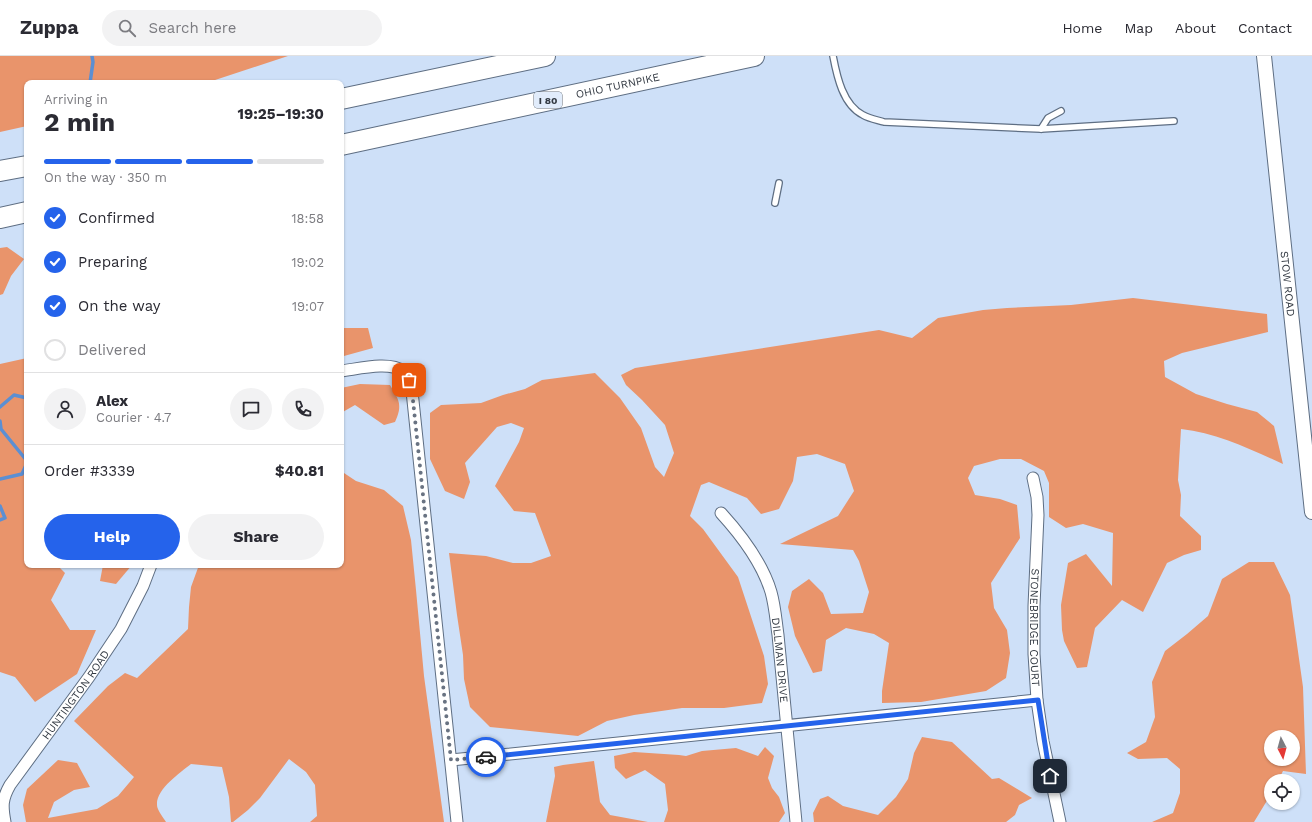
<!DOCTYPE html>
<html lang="en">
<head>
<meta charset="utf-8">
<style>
  body { margin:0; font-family:"Work Sans",sans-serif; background:#f2f2f3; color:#2b2b33; height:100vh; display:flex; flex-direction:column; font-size:15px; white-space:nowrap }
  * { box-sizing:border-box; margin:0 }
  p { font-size:13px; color:#7c7c81 }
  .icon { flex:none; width:22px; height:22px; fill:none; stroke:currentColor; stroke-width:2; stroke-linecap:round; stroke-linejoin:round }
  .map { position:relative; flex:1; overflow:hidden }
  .sheet { position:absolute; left:24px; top:24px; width:320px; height:488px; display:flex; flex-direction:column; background:#fff; border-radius:8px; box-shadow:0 1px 3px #0004 }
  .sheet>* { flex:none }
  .needle { width:26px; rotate:174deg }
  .buttons { position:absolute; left:1264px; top:674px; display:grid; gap:8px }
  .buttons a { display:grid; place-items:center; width:36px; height:36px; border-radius:50%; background:#fff; box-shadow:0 1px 3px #0004; font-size:20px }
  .pin { position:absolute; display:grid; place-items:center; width:34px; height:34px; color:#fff; margin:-17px; border-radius:8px; box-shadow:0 2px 6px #0006 }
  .courier { position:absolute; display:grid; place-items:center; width:40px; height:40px; margin:-20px; border:3px solid #2563eb; border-radius:50%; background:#fff; color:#222; box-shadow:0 1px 5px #0007 }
  .summary em { font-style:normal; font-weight:700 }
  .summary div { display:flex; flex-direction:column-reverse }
  .summary { display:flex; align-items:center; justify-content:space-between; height:68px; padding:0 20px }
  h1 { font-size:26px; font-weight:700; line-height:30px }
  .bar { display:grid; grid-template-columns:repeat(4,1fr); gap:6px 4px; align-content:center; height:48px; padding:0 20px }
  .bar i { height:5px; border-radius:3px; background:#e1e1e2 }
  .bar .current { background:#2563eb }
  .bar p { grid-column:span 4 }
  .line { display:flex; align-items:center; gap:10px; padding:0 20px; border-top:1px solid #e1e1e2 }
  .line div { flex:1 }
  .round { display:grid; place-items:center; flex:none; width:42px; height:42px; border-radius:21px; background:#f2f2f3 }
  ol { padding:0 20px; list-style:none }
  li { display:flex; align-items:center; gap:12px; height:44px }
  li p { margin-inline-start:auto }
  li .icon { padding:4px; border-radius:50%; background:#2563eb; color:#fff; stroke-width:4 }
  li:last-child { color:#7c7c81 }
  li i { width:22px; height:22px; border:2px solid #e1e1e2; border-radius:50% }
  .button { display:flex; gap:8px; margin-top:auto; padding:8px 20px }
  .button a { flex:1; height:46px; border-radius:24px; background:#2563eb; color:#fff; font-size:16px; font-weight:700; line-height:46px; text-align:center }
  .button a+a { background:#f2f2f3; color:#2b2b33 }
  header { display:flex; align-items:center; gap:24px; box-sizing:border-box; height:56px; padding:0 20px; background:#fff; border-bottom:1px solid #e1e1e2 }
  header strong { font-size:19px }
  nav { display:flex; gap:22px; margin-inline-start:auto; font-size:14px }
  .search { width:280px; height:36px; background:#f2f2f3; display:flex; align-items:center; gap:10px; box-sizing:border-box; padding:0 14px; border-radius:22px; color:#7c7c81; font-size:15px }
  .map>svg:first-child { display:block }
</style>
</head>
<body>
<header>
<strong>Zuppa</strong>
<div class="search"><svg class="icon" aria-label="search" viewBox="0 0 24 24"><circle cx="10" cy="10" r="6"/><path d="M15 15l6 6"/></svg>Search here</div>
<nav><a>Home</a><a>Map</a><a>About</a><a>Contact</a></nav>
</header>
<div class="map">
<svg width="1312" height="766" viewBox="0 0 1312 766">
  <rect width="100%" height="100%" fill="#cee0f8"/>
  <!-- forest -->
  <g fill="#e9946b" fill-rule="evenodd">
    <path d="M 0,0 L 288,0 L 206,27 L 27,27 L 27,70 L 0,76 Z"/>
    <path d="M 7,191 L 24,203 L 11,220 L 3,238 L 0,239 L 0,192 Z"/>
    <path d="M 1133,242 L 1267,258 L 1268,276 L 1182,297 L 1164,305 L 1165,321 L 1196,338 L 1227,348 L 1257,356 L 1274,370 L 1283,408 C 1250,393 1217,377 1181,373 L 1178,424 L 1181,439 L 1180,460 L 1201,480 L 1201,494 L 1184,499 L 1167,507 L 1143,556 L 1122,544 L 1095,572 L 1087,611 L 1077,612 L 1064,585 L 1062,574 L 1061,549 L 1068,507 L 1086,498 L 1112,530 L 1113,477 L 1083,468 L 1066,472 L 1049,461 L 1049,427 L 1044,415 L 1021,403 L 1000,403 L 974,410 L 968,422 L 975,439 L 1000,443 L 1017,449 L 1020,482 L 991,527 L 994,552 L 1007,574 L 1010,597 L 1006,622 L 986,635 L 921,646 L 882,647 L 882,635 L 889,587 L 874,578 L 846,572 L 826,584 L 822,615 L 813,617 L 795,580 L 788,551 L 792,535 L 809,523 L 823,537 L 831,558 L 863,557 L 869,536 L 859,505 L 853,494 L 780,488 L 838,460 L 854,435 L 845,408 L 817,398 L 797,401 L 793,425 L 779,453 L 761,458 L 747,442 L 709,426 L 701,429 L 690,460 L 703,473 L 738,521 L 764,600 L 768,628 L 762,647 L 724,652 L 682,652 L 634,659 L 607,665 L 578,680 L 490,671 L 470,651 L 464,623 L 463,599 L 457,559 L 449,497 L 486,500 L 513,507 L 531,507 L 551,500 L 535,457 L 514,455 L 495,430 L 519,386 L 524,372 L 511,367 L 497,371 L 465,407 L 470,426 L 464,443 L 445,435 L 430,403 L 430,357 L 441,349 L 481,347 L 503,339 L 525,333 L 542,324 L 595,317 L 620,342 L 641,372 L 655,411 L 664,421 L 674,397 L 665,369 L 642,344 L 626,329 L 621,319 L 635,312 L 879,274 L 912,282 L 938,262 L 983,254 L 1007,252 L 1071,249 Z"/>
    <path d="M 341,272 L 368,272 L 373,292 L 344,300 L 341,299 Z"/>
    <path d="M 27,302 L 27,509 L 57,509 L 65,517 L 51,544 L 70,574 L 96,574 L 77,618 L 35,646 L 15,621 L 0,616 L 0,308 Z"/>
    <path d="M 360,328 L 390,329 C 399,344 403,349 395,366 L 384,369 L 355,349 L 341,357 L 341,332 Z"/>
    <path d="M 341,415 L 356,425 L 384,434 L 403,450 L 411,484 L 416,534 L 424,620 L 444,766 L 310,766 L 317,760 L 315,729 L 306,716 L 289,703 L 260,742 L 248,754 L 233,766 L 231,766 L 229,741 L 222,711 L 191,708 C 180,717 156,733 157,749 C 157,754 163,761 166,766 L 26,766 L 23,749 L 27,733 L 58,704 L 77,707 L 90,731 L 74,734 L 54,746 L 48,762 L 97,753 L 118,740 L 134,721 L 74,665 L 108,630 L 125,617 L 137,622 L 188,573 L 189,551 L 191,531 L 199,509 L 341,509 Z"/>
    <path d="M 1249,506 L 1274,506 L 1290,539 L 1303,631 L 1306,718 L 1283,715 L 1278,725 L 1271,725 L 1271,738 L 1254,766 L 1152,766 L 1173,757 L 1180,737 L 1180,713 L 1167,702 L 1138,703 L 1127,697 L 1146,686 L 1155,661 L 1152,626 L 1165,595 L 1187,578 L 1208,560 L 1222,523 ZM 1271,681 L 1293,681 L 1293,703 L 1271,703 Z"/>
    <path d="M 103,509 L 132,509 L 116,528 L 100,525 Z"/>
    <path d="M 922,681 L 952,686 L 992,723 L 999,722 L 1032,742 L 1019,749 L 1015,759 L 1006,766 L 814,766 L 813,757 L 820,743 L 828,740 L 843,750 L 878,759 L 896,741 L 908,723 L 914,697 Z"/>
    <path d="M 765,691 L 774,700 L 768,722 L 772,732 L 779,741 L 785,757 L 779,766 L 664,766 L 668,754 L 665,728 L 645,714 L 626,723 L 615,712 L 614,700 L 634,696 L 679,699 L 686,700 L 702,695 L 736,692 L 758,700 Z"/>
    <path d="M 594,705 L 600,746 L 610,759 L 648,766 L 546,766 L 555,720 L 554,711 L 563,709 Z"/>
  </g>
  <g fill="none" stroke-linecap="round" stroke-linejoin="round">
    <!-- stream -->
    <g stroke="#5b8fd3" stroke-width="3.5">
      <path d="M 90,27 L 93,6 L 92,0"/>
      <path d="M 0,351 L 14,339 L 27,342"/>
      <path d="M 0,365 L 1,373 L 27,405"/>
      <path d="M 0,423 L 22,418 L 27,407"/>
      <path d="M 0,450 L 5,462 L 0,464"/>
    </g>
    <!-- service casing -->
    <g stroke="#5e6e83" stroke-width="8">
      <g id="service">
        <path d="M 833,0 C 837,21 843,49 863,59 C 870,63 878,64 884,66 L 1041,73 L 1174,65"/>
        <path d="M 1041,73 L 1048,62 L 1061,55"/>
        <path d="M 775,147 L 779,127"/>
      </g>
    </g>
    <!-- minor casing -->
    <g stroke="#5e6e83" stroke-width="13">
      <g id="minor">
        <path d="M 341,315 C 358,313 389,305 403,315 C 409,319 411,329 412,335 L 457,766"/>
        <path id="s1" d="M 1033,422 L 1037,441 L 1038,459 L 1034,550 L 1034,598 L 1037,644 L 1043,685 L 1060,766"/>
        <path id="s2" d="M 721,457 C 742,480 762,506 771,536 C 775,550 776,565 778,579 L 796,766"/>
        <path d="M 451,704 L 1037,644"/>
        <path id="s3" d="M 5,766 C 2,750 2,743 10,729 L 89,621 L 121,573 L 143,530 L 151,509"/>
      </g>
    </g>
    <!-- tertiary casing -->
    <g stroke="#5e6e83" stroke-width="16">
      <g id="tertiary">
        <path id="s4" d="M 1264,0 L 1312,456"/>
      </g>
    </g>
    <!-- motorway casing -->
    <g stroke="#5e6e83" stroke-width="22">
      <g id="motorway">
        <path d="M 341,43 L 545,0"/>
        <path id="s5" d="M 341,89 L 754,0"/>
        <path d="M 0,115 L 27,110"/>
        <path d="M 0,162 L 27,156"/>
      </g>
    </g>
    <!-- service -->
    <use href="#service" stroke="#fff" stroke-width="5.5"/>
    <!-- minor -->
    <use href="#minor" stroke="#fff" stroke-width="11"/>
    <!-- tertiary -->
    <use href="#tertiary" stroke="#fff" stroke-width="14"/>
    <!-- motorway -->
    <use href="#motorway" stroke="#fff" stroke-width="20"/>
  </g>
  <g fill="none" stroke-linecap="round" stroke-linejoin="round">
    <!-- done -->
    <path stroke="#697382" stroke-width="4" stroke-dasharray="0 7.2" d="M 409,324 L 412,335 L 451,704 L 486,701"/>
    <!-- route -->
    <path stroke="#2563eb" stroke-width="5" d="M 486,701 L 1038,644 L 1050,720"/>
  </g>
  <g text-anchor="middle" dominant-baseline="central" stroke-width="3" stroke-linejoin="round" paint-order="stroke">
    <!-- shield labels -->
    <rect fill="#e1ecfb" stroke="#666f7a" stroke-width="1" x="534" y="36" width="28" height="16" rx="3"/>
    <g font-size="10" font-weight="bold" fill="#323942">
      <text x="548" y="44">I 80</text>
    </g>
    <!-- street labels -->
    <g font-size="11" fill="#323942" stroke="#e1ecfb">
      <text stroke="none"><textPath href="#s5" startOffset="283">OHIO TURNPIKE</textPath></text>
      <text stroke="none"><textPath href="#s4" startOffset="229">STOW ROAD</textPath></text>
      <text stroke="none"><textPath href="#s1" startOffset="150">STONEBRIDGE COURT</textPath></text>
      <text stroke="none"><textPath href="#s2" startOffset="163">DILLMAN DRIVE</textPath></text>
      <text stroke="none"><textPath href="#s3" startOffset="150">HUNTINGTON ROAD</textPath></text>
    </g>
  </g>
</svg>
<div class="buttons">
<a><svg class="needle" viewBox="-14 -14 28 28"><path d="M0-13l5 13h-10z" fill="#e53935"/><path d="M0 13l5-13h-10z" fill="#7c7c81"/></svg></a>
<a><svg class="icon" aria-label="locate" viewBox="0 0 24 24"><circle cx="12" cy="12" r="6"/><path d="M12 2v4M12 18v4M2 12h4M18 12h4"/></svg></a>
</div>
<div class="pin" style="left:409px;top:324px;background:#ea580c"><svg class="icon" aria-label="bag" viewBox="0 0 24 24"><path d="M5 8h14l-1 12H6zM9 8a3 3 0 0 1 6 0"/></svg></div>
<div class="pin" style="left:1050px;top:720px;background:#1f2937"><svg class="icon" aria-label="home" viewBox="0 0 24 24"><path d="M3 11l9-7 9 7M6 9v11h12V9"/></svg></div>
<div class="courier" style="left:486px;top:701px"><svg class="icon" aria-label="car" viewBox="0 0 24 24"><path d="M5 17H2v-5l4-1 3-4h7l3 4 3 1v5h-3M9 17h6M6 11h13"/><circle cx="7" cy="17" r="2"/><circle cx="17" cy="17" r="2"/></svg></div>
<section class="sheet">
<div class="summary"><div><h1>2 min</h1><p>Arriving in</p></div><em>19:25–19:30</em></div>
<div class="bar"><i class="current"></i><i class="current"></i><i class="current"></i><i></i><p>On the way · 350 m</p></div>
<ol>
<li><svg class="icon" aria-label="check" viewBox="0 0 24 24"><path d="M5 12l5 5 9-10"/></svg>Confirmed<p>18:58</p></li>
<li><svg class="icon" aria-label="check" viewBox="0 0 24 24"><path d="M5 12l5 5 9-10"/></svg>Preparing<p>19:02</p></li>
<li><svg class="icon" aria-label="check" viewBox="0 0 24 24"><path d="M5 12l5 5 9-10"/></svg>On the way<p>19:07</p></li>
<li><i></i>Delivered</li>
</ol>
<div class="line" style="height:72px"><a class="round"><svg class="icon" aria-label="person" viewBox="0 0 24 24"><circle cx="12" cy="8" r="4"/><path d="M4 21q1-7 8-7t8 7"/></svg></a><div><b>Alex</b><p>Courier · 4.7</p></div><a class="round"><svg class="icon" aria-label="chat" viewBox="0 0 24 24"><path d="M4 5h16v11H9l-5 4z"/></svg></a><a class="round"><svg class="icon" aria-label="phone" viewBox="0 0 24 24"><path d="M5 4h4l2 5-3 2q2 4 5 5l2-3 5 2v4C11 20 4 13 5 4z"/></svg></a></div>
<div class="line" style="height:52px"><div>Order #3339</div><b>$40.81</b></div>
<div class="button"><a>Help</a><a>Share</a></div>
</section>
</div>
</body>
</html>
